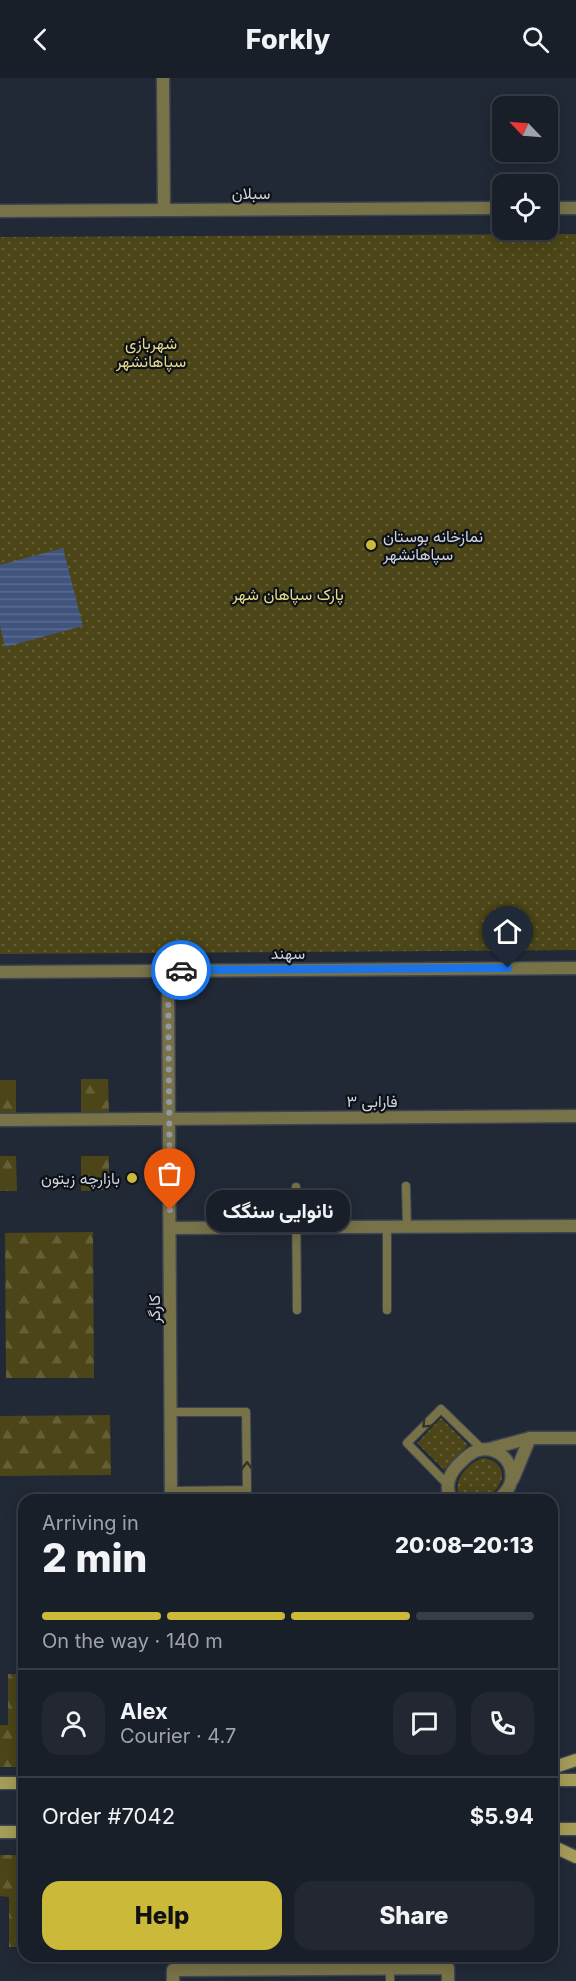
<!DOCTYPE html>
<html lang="en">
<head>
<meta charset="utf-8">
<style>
  body { margin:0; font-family:Inter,Vazirmatn,sans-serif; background:#222731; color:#f1f3f6; height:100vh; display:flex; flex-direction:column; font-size:22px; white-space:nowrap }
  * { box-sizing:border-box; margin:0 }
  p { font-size:20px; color:#9fa2a8 }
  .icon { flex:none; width:33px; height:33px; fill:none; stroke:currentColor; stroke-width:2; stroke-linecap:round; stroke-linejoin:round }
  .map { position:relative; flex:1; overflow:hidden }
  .sheet { position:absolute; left:18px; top:1416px; width:540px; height:468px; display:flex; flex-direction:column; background:#191f29; border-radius:18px; box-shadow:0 3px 15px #0003,0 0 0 2px #373d46 }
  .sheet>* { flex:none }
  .needle { width:39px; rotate:295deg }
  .controls { position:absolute; left:492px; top:18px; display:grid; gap:12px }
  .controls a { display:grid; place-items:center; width:66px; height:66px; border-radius:12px; background:#191f29; box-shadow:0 3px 15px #0003,0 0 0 2px #373d46; font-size:30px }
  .pin { position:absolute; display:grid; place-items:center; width:51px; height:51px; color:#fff; margin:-62px -26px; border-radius:50% 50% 50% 0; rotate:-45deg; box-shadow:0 0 6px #0007 }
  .pin .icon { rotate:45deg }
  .courier { position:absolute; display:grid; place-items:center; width:60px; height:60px; margin:-30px; border:4px solid #1a73e8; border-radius:50%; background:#fff; color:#222; box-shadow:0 2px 8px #0007 }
  .bubble { position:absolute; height:42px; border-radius:18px; background:#191f29; box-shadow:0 3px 15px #0003,0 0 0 2px #373d46; font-size:20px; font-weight:800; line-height:42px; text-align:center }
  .summary em { font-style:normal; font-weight:800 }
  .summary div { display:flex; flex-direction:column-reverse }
  .summary { display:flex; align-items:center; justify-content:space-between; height:102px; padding:0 24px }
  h1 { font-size:39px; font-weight:800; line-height:45px }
  .bar { display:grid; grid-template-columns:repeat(4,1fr); gap:9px 6px; align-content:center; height:72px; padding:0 24px }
  .bar i { height:8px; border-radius:4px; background:#373d46 }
  .bar .active { background:#cbba39 }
  .bar p { grid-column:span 4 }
  .line { display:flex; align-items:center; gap:15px; padding:0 24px; border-top:2px solid #373d46 }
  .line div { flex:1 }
  .round { display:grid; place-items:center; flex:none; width:63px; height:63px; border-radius:18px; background:#222731 }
  .action { display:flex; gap:12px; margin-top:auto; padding:12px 24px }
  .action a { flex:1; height:69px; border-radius:18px; background:#cbba39; color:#111; font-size:24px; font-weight:800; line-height:69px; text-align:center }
  .action a+a { background:#222731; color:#f1f3f6 }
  header { display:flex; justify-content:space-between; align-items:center; height:78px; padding:0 24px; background:#191f29; font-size:27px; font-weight:800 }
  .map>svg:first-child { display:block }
</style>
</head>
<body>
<header><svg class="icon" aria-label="back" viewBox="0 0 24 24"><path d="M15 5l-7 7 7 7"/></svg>Forkly<svg class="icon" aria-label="search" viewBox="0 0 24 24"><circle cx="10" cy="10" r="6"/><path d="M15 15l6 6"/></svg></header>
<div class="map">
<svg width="576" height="1903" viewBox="0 0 576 1903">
  <defs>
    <pattern id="green-dots" width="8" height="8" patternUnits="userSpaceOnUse" patternTransform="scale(1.5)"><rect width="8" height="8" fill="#4b4517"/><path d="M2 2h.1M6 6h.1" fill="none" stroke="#645f38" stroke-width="1.8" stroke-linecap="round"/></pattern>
    <pattern id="forest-firs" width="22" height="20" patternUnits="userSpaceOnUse" patternTransform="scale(1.5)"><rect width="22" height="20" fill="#4b4517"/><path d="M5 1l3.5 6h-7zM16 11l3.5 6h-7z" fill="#645f38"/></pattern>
    <pattern id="water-rules" width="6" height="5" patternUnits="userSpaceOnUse" patternTransform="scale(1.5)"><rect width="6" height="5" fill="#40547d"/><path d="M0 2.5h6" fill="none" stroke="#5b6c8f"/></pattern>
  </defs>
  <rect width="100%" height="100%" fill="#212937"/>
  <!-- green -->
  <g fill="url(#green-dots)">
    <path d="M 576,156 L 576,872 L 0,876 L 0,159 Z"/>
    <path d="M 441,1340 L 468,1367 L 444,1392 L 417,1365 Z"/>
    <path d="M 483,1380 C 497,1381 508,1394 499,1407 C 496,1413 490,1418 485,1422 L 462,1422 C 449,1406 466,1386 483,1380 Z"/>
  </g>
  <!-- forest -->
  <g fill="url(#forest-firs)">
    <path d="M 81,1001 L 108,1001 L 109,1036 L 81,1036 Z"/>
    <path d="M 0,1002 L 16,1002 L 16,1036 L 0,1037 Z"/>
    <path d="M 0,1078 L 16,1078 L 17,1113 L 0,1113 Z"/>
    <path d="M 81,1078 L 109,1078 L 109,1112 L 81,1113 Z"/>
    <path d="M 93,1154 L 94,1300 L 6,1300 L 5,1155 Z"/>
    <path d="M 110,1337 L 111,1397 L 0,1398 L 0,1338 Z"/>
    <path d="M 8,1596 L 24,1596 L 24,1689 L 0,1689 L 0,1647 L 8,1647 Z"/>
    <path d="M 0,1777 L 24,1777 L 24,1869 L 9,1869 L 9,1819 L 0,1818 Z"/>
  </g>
  <!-- water -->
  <path fill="url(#water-rules)" d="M 63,470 L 83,548 L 5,569 L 0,548 L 0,487 Z"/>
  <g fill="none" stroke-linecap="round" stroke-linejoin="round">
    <!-- service casing -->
    <g stroke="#3d4452" stroke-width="10">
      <g id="service">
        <path d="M 406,1108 L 407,1149"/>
        <path d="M 296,1109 L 297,1232"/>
        <path d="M 387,1232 L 387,1148"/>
        <path d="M 170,1334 L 246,1334 L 247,1412 L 171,1413"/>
        <path d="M 447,1406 L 407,1365 L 441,1331 L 482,1371"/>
        <path d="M 390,1891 L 390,1903"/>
      </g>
    </g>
    <!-- minor casing -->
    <g stroke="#3d4452" stroke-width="15">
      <g id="minor">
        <path d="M 163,0 L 164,132"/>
        <path d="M 168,893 L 171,1422"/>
        <path d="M 170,1150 L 576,1148"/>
        <path d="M 489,1371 L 530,1360 L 576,1360"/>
        <path d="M 513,1401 L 530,1360"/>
        <path d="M 451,1422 C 445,1409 448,1398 457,1388 C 463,1382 468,1376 476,1373 C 495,1366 515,1382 511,1403 C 510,1411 504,1416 498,1422"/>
        <path d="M 173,1903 L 173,1892 L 448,1890 L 448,1903"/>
      </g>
    </g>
    <!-- tertiary casing -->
    <g stroke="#3d4452" stroke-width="15">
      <g id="tertiary">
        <path d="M 548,130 L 576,130"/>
        <path d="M 0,133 L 502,130"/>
        <path d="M 0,894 L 576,890"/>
        <path d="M 0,1042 L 576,1038"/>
      </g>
    </g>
    <!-- secondary casing -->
    <g stroke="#3d4452" stroke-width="15">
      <g id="secondary">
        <path d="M 552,1690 L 576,1682"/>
        <path d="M 552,1702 L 576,1702"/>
        <path d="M 0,1705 L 24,1705"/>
        <path d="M 552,1751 L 576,1751"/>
        <path d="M 0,1754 L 24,1754"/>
        <path d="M 552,1768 L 576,1779"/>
      </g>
    </g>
    <!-- service -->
    <use href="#service" stroke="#787249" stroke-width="8"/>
    <!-- minor -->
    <use href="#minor" stroke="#787249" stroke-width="12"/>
    <!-- tertiary -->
    <use href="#tertiary" stroke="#787249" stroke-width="12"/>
    <!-- secondary -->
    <use href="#secondary" stroke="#a59c58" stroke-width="12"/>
  </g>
  <!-- one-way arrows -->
  <defs><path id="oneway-chevron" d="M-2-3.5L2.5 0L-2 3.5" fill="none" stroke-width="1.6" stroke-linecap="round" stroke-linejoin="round" transform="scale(1.5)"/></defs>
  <g stroke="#333329">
    <use href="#oneway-chevron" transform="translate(426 1346) rotate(135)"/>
    <use href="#oneway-chevron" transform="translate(247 1388) rotate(-90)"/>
  </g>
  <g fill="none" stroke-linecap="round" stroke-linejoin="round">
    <!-- done -->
    <path stroke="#9298a4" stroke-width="6" stroke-dasharray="0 10.8" d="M 170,1132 L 168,892 L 181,892"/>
    <!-- route -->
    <path stroke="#1a73e8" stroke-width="8" d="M 181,892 L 508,890"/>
  </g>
  <!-- markers -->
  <g fill="#cbba39" stroke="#0e1118" stroke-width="2">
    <circle cx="371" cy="467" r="6"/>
    <circle cx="132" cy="1100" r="6"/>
  </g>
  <g text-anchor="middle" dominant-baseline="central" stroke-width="4.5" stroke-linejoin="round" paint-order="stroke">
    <!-- street labels -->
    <g font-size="16" fill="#cfd4de" stroke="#0e1118">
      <text x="251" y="115">سبلان</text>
      <text x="288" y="875">سهند</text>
      <text x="372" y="1023">فارابی ۳</text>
      <text transform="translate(154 1231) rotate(-90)">کارگر</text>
    </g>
    <!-- park labels -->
    <g font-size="16" fill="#e8dd8c" stroke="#0e1118">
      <text x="151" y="265">شهربازی<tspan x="151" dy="18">سپاهانشهر</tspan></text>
      <text x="288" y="516">پارک سپاهان شهر</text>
    </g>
    <!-- poi labels -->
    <g font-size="16" fill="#cfd4de" stroke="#0e1118" text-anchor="start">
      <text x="383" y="458">نمازخانه بوستان<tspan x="383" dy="18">سپاهانشهر</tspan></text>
      <text x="120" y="1100" text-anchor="end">بازارچه زیتون</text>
    </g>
  </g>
</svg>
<div class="controls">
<a><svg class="needle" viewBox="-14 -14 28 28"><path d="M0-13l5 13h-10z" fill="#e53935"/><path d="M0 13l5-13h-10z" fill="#9fa2a8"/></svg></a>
<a><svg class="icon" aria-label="locate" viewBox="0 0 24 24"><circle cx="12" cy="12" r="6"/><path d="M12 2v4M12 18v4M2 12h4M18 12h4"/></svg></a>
</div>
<div class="pin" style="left:170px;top:1132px;background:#ea580c"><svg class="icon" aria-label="bag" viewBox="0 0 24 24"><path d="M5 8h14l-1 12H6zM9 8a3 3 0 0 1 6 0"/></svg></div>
<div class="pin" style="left:508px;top:890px;background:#1f2937"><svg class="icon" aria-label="home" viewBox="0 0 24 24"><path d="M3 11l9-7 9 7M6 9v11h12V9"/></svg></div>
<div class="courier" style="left:181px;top:892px"><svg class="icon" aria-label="car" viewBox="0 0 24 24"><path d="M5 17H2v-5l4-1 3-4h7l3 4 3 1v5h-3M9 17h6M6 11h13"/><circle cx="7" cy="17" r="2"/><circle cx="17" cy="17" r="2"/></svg></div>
<div class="bubble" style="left:206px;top:1112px;width:144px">نانوایی سنگک</div>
<section class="sheet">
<div class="summary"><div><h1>2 min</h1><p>Arriving in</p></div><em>20:08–20:13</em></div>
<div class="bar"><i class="active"></i><i class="active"></i><i class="active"></i><i></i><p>On the way · 140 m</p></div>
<div class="line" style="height:108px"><a class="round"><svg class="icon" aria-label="person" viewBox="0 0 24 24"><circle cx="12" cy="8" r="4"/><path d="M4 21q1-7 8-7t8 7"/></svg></a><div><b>Alex</b><p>Courier · 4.7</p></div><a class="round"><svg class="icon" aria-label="chat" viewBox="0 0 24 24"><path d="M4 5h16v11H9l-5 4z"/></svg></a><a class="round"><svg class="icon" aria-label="phone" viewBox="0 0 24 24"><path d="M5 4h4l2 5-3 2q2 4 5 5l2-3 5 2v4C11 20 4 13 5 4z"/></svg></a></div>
<div class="line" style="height:78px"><div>Order #7042</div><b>$5.94</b></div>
<div class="action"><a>Help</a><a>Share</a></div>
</section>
</div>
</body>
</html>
